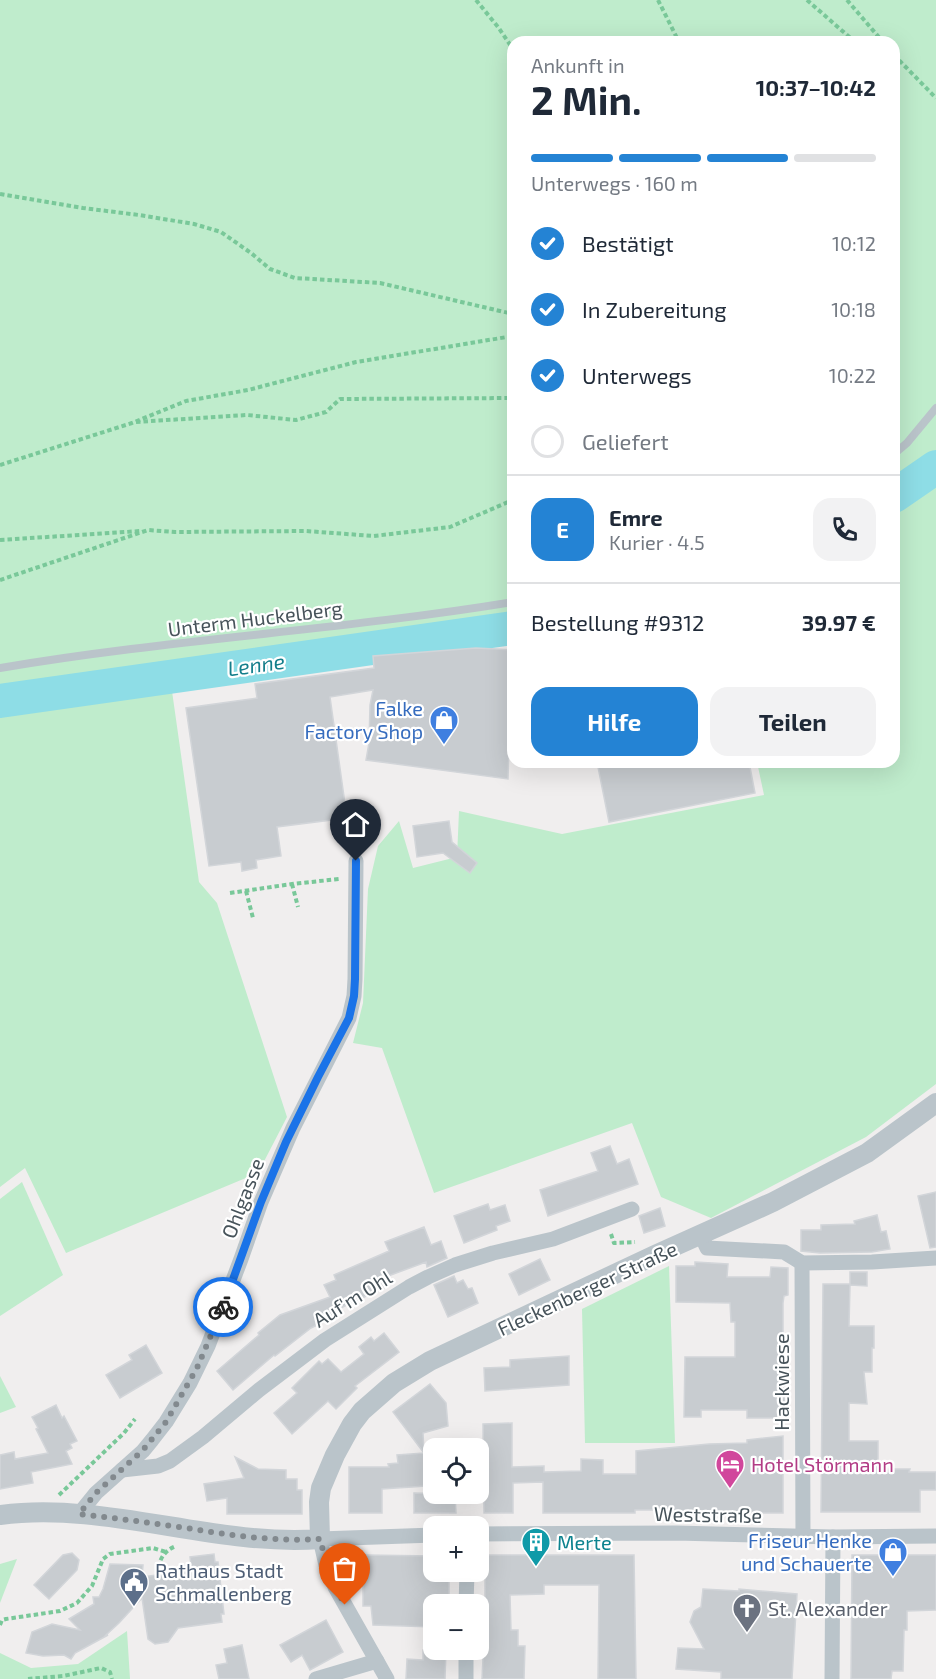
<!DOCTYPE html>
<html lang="de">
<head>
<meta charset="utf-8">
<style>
  body { margin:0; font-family:"Exo 2",sans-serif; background:#f2f2f3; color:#1f2937; height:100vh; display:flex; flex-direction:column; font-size:22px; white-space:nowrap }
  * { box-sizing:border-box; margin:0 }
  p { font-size:20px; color:#747a83 }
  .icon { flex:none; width:33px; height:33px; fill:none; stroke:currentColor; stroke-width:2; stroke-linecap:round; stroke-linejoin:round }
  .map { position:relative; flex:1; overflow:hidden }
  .details { position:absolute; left:507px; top:36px; width:393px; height:732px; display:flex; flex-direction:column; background:#fff; border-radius:18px; box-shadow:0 6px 24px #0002 }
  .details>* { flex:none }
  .buttons { position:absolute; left:423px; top:1438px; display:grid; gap:12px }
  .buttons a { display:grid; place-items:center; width:66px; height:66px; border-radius:12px; background:#fff; box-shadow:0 6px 24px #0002; font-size:30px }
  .pin { position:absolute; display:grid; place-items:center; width:51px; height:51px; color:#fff; margin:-62px -26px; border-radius:50% 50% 50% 0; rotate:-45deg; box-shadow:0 0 6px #0007 }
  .pin .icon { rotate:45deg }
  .courier { position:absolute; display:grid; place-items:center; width:60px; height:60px; margin:-30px; border:4px solid #1a73e8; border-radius:50%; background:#fff; color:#222; box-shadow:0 2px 8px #0007 }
  .head em { font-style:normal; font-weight:700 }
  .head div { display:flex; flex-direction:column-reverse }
  .head { display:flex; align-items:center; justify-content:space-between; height:102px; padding:0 24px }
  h1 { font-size:39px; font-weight:700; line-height:45px }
  .bar { display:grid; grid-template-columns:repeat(4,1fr); gap:9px 6px; align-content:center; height:72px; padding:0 24px }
  .bar i { height:8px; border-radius:4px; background:#e0e1e3 }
  .bar .current { background:#2483d4 }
  .bar p { grid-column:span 4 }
  .line { display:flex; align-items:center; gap:15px; padding:0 24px; border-top:2px solid #e0e1e3 }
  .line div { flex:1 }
  .round { display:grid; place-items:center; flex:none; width:63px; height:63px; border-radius:18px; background:#f2f2f3 }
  ol { padding:0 24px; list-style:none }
  li { display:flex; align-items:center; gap:18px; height:66px }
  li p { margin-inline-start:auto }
  li .icon { padding:6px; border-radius:50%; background:#2483d4; color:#fff; stroke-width:4 }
  li:last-child { color:#747a83 }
  li i { width:33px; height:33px; border:3px solid #e0e1e3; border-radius:50% }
  .button { display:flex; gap:12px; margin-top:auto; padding:12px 24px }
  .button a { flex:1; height:69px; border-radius:18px; background:#2483d4; color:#fff; font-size:24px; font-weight:700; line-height:69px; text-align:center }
  .button a+a { background:#f2f2f3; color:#1f2937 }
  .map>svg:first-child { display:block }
</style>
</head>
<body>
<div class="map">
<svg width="936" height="1679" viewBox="0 0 936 1679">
  <rect width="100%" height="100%" fill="#f0eeee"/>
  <!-- green -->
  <g fill="#bfeccc">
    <path d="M 0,0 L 936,0 L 936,1084 L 866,1137 L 711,1218 L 661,1197 L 632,1123 L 434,1193 L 382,1048 L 353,1043 L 363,1003 L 368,889 L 378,846 L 399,821 L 413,868 L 457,857 L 459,811 L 562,834 L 764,795 L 757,762 L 894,762 L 894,42 L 513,42 L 513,640 L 371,654 L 171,684 L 199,882 L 217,903 L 287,1117 L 258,1173 L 66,1253 L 25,1168 L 0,1187 Z"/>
    <path d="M 22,1182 L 63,1275 L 0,1316 L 0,1199 Z"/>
    <path d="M 669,1266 L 675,1443 L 585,1443 L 582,1309 Z"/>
    <path d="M 0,1376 L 16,1407 L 0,1413 Z"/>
    <path d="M 17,1559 L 0,1603 L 0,1564 Z"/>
    <path d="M 127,1631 L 130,1679 L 0,1679 L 0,1653 L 31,1668 L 78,1664 Z"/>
  </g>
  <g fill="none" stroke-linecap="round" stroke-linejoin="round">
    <!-- river -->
    <g stroke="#8edde6" stroke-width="34">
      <path d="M 894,496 L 936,467"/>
      <path d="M 0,701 L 513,628"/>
    </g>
  </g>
  <!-- building -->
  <g fill="#c8ccd0" stroke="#d2d5d9" stroke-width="1.5">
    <path d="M 476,648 L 513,650 L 513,712 L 510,711 L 508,779 L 366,760 L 369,743 L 370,705 L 373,690 L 330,697 L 347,818 L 277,827 L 281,856 L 256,860 L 257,868 L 242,871 L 241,862 L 209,866 L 186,708 L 257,698 L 255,684 L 374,668 L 373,656 Z"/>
    <path d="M 597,762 L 749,762 L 755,793 L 609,822 Z"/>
    <path d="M 449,821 L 452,842 L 477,863 L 470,873 L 443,853 L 417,857 L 413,826 Z"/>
    <path d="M 610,1146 L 617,1164 L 629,1159 L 638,1184 L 548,1216 L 540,1190 L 598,1171 L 591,1153 Z"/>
    <path d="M 936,1192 L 936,1247 L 930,1248 L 918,1196 Z"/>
    <path d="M 488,1204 L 490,1210 L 505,1205 L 510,1221 L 496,1226 L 497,1230 L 464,1243 L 454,1216 Z"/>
    <path d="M 660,1208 L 665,1226 L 644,1233 L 639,1216 Z"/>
    <path d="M 877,1215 L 881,1232 L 886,1231 L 890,1249 L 872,1252 L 820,1253 L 801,1251 L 801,1230 L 821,1230 L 821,1225 L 855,1224 L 854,1221 Z"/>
    <path d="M 424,1227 L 431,1245 L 441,1241 L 447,1258 L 427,1267 L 426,1262 L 380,1279 L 384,1288 L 332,1312 L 334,1317 L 311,1328 L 275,1356 L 274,1355 L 233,1390 L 217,1371 L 259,1335 L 258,1333 L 280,1315 L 330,1297 L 324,1285 L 336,1280 L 334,1275 L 389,1251 L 385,1242 Z"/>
    <path d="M 540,1259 L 550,1280 L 519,1295 L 509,1274 Z"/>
    <path d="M 695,1262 L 728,1264 L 727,1277 L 770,1277 L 771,1267 L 788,1268 L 788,1295 L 784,1296 L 783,1303 L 783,1371 L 785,1371 L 785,1418 L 747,1418 L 747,1410 L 701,1410 L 701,1417 L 684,1417 L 685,1357 L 735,1357 L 735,1322 L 731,1322 L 730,1303 L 676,1302 L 676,1266 L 695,1266 Z"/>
    <path d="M 850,1272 L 867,1272 L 867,1286 L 850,1285 L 849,1326 L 874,1326 L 874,1348 L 872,1348 L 872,1372 L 864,1372 L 867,1404 L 849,1403 L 849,1441 L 878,1441 L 878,1469 L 910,1469 L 909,1472 L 936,1472 L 936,1490 L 920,1490 L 920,1512 L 821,1512 L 823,1284 L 850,1284 Z"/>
    <path d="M 454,1276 L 457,1283 L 463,1280 L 468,1289 L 472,1288 L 478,1303 L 448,1317 L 434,1285 Z"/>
    <path d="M 384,1333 L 399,1352 L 355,1386 L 357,1388 L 336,1409 L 328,1401 L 292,1434 L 274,1413 L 297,1393 L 292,1388 L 319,1361 L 322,1364 L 328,1359 L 341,1372 L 364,1354 L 359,1347 L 371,1337 L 374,1341 Z"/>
    <path d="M 146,1345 L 162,1373 L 120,1398 L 106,1375 L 132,1360 L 129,1355 Z"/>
    <path d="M 569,1356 L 569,1385 L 485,1391 L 484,1368 L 510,1367 L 510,1360 Z"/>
    <path d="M 430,1384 L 446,1403 L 448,1426 L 423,1433 L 424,1453 L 393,1412 Z"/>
    <path d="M 56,1405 L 62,1418 L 64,1416 L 77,1441 L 70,1444 L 72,1448 L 66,1451 L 72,1464 L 31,1472 L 33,1483 L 0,1489 L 0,1455 L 14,1452 L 15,1459 L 48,1453 L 36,1429 L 38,1428 L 32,1417 Z"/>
    <path d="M 512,1423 L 512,1467 L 544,1466 L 544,1472 L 581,1471 L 581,1459 L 603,1460 L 603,1474 L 636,1474 L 636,1451 L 709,1444 L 747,1443 L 747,1440 L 783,1436 L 783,1513 L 665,1513 L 665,1510 L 635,1510 L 635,1513 L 543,1513 L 543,1482 L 513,1483 L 513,1513 L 484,1513 L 483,1424 Z"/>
    <path d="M 424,1453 L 426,1486 L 382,1489 L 382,1513 L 349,1513 L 349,1467 L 389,1467 L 388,1464 L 398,1463 L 397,1455 Z"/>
    <path d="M 235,1457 L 258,1469 L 286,1470 L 286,1479 L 297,1479 L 297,1490 L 302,1490 L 302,1514 L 227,1514 L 227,1498 L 207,1501 L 204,1484 L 244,1478 Z"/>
    <path d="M 414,1493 L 455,1494 L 456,1513 L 414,1513 Z"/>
    <path d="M 72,1553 L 79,1560 L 77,1570 L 49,1599 L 34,1585 L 63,1555 Z"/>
    <path d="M 214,1554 L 215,1562 L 218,1562 L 224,1614 L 221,1614 L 222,1622 L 178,1628 L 168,1642 L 155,1644 L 148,1639 L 142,1598 L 119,1623 L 106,1635 L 108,1635 L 75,1653 L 71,1659 L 64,1655 L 43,1656 L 26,1653 L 32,1632 L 52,1624 L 80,1630 L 69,1619 L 94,1604 L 93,1597 L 99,1597 L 103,1589 L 110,1564 L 143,1565 L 142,1577 L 179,1572 L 179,1567 L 191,1565 L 190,1557 Z"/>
    <path d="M 363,1555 L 434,1556 L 434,1572 L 449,1572 L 449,1605 L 434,1605 L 434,1627 L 373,1625 L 371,1606 L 363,1606 Z"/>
    <path d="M 485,1555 L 634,1555 L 636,1679 L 598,1679 L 599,1585 L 544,1585 L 544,1594 L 510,1595 L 511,1630 L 518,1630 L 518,1646 L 525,1646 L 524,1679 L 482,1679 L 485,1616 Z"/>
    <path d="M 852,1555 L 936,1555 L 936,1610 L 907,1611 L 907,1630 L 904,1630 L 903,1671 L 892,1671 L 891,1679 L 851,1679 Z"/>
    <path d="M 703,1589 L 739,1591 L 739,1589 L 797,1594 L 792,1679 L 721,1679 L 721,1672 L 676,1669 L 678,1648 L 704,1649 L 690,1622 L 694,1611 L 701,1607 Z"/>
    <path d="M 326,1620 L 343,1652 L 310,1670 L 302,1655 L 291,1662 L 280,1645 Z"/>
    <path d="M 242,1645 L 249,1679 L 219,1679 L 216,1665 L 227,1663 L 224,1649 Z"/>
    <path d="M 423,1650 L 446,1650 L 445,1679 L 406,1679 L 407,1659 L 423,1660 Z"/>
  </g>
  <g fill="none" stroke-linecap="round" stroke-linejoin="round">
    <!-- path -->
    <g stroke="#79c899" stroke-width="4" stroke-dasharray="4.5 3" stroke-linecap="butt">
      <path d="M 476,0 L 498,27 L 513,49"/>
      <path d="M 658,0 L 679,42"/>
      <path d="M 807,0 L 855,42"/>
      <path d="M 847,0 L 883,42"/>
      <path d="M 894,55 L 936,98"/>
      <path d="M 0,194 L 83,208 L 139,215 L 194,224 L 221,232 L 251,253 L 270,269 L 295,278 L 380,283 L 513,314"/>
      <path d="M 136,422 L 247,415 L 296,420 L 326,412 L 340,399 L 513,398"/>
      <path d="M 0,465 L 132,423 L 186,401 L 248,390 L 356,362 L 513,336"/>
      <path d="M 0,540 L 141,531"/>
      <path d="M 0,580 L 148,530 L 175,532 L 306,531 L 374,536 L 450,527 L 513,500"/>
      <path d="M 292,884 L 298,907"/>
      <path d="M 246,891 L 253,918"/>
      <path d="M 230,893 L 292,884 L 339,879"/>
      <path d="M 611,1234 L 614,1243 L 635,1242"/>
      <path d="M 59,1495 L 124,1433 L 135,1419"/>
      <path d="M 158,1575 C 158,1561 163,1551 176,1546"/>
      <path d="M 0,1625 L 2,1620 L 6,1619 L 60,1611 L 77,1603 L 92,1586 L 103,1559 L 110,1554 L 153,1548 L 166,1552"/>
      <path d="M 28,1679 L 63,1676 L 101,1668 L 110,1672 L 112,1679"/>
    </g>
    <!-- service -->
    <g stroke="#bac4ca" stroke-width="8">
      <path d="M 894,454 L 907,443 L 936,408"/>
      <path d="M 0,668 C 170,639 343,630 513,602"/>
    </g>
    <!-- minor -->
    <g stroke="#bac4ca" stroke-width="15">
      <path d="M 701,1235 L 707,1248 L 784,1252 L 802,1263 L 872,1262 L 936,1258"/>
      <path d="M 802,1263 L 803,1537"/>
      <path d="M 122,1470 L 158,1466 L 170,1461 L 203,1437 L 259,1390 L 325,1340 L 409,1287 L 428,1277 L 455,1265 L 493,1253 L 553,1239 L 632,1209"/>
      <path d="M 79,1514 L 96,1493 L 143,1451 L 152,1440 L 166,1422 L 190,1383 L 208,1346 L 241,1259 L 261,1202 L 293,1128 L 349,1018 L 354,996 L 355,979 L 356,861"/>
      <path d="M 478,1534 L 676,1533 L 833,1537 L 936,1536"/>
      <path d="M 466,1605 L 467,1572"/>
      <path d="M 316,1679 L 377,1661"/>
      <path d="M 387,1679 L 335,1587 L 326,1565 L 320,1539 L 434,1535"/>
      <path d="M 466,1679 L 466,1650"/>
      <path d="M 832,1679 L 833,1537"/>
    </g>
    <!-- tertiary -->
    <path stroke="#bac4ca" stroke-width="20" d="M 0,1515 C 108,1501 213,1547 320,1539 L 319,1502 L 321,1488 L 335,1455 L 352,1424 L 362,1411 L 394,1383 L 430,1361 L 655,1255 L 773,1202 L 867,1153 L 936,1103"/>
  </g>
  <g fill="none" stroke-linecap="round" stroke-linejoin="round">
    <!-- done -->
    <path stroke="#82898e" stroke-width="6" stroke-dasharray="0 10.8" d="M 223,1307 L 197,1368 L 166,1422 L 143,1450 L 96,1493 L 79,1514 C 115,1518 150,1523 186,1528 C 230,1535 275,1542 320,1539 L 329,1574 L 345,1605"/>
    <!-- route -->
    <path stroke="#1a73e8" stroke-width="8" d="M 223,1307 L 261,1202 L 286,1142 L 318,1077 L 349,1018 L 354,996 L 355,979 L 356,861"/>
  </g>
  <!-- icons -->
  <defs>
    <g id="shop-pin" transform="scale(1.5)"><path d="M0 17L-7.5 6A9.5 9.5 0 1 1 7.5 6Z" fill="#3f7fe0" stroke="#fff"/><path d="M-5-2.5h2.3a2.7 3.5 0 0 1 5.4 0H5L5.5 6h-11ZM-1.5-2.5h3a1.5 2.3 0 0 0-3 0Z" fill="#fff"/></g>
    <g id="hotel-pin" transform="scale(1.5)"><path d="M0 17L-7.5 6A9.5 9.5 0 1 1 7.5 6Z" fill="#d1479c" stroke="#fff"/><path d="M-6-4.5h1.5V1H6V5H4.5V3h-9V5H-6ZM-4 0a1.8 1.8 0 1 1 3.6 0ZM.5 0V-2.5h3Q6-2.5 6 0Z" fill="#fff"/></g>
    <g id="building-pin" transform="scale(1.5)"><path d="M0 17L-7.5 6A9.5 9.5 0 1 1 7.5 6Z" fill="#0f9aa8" stroke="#fff"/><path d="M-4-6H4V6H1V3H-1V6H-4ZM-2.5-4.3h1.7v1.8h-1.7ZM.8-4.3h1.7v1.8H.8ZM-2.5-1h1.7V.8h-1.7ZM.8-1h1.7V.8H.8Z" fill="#fff"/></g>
    <g id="civic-pin" transform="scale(1.5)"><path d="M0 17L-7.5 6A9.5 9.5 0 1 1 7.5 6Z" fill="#5c6f8a" stroke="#fff"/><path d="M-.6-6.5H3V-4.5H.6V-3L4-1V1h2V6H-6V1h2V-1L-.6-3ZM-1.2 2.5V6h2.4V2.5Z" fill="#fff"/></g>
    <g id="church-pin" transform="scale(1.5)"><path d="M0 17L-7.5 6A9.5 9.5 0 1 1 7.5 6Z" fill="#6b7280" stroke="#fff"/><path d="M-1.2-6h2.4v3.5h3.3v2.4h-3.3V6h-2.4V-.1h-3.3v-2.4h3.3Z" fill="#fff"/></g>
  </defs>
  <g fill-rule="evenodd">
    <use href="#shop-pin" x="444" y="720"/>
    <use href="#hotel-pin" x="730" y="1464"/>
    <use href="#building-pin" x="536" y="1542"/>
    <use href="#shop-pin" x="893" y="1552"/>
    <use href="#civic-pin" x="134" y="1582"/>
    <use href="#church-pin" x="747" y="1608"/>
  </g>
  <g text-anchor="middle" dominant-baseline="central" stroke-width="4.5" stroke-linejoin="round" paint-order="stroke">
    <!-- street labels -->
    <g font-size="20" fill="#47535a" stroke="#fff">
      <text transform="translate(255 618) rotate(-7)">Unterm Huckelberg</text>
      <text transform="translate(242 1198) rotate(-69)">Ohlgasse</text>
      <text transform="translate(587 1288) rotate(-25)">Fleckenberger Straße</text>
      <text transform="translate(352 1298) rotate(-32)">Auf'm Ohl</text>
      <text transform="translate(781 1382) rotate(-90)">Hackwiese</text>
      <text transform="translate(708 1514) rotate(1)">Weststraße</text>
    </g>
    <!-- shop labels -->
    <g font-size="20" fill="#366cbe" stroke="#fff" text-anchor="end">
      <text x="423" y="708">Falke<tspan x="423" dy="23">Factory Shop</tspan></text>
      <text x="872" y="1540">Friseur Henke<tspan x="872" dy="23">und Schauerte</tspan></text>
    </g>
    <!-- hotel labels -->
    <g font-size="20" fill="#b23c85" stroke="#fff" text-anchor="start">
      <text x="751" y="1464">Hotel Störmann</text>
    </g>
    <!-- culture labels -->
    <g font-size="20" fill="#0d838f" stroke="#fff" text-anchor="start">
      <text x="557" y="1542">Merte</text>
    </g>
    <!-- service labels -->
    <g font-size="20" fill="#4e5e75" stroke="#fff" text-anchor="start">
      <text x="155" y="1570">Rathaus Stadt<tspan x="155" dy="23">Schmallenberg</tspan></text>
    </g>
    <!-- worship labels -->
    <g font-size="20" fill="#5b616d" stroke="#fff" text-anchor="start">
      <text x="768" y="1608">St. Alexander</text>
    </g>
    <!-- water labels -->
    <g font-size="21" font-style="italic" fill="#147e8b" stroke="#fff">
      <text transform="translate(256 664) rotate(-8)">Lenne</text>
    </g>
  </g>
</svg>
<div class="buttons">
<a><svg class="icon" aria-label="locate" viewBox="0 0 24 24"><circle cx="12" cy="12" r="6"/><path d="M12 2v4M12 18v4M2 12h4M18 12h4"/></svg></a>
<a>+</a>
<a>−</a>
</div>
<div class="pin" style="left:345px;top:1605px;background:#ea580c"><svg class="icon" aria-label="bag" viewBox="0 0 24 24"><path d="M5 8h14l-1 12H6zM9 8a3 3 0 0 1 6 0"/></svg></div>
<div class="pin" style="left:356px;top:861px;background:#1f2937"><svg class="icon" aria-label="home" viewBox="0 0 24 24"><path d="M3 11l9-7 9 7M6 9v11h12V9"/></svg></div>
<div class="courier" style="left:223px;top:1307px"><svg class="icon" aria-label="bike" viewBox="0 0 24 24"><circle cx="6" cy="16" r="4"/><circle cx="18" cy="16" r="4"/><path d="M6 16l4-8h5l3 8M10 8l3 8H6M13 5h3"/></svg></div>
<section class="details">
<div class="head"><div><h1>2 Min.</h1><p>Ankunft in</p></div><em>10:37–10:42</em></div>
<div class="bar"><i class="current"></i><i class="current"></i><i class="current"></i><i></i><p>Unterwegs · 160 m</p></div>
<ol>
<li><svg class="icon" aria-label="check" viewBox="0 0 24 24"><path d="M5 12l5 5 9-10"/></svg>Bestätigt<p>10:12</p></li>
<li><svg class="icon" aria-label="check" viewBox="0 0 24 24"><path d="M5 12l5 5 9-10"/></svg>In Zubereitung<p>10:18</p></li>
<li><svg class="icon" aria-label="check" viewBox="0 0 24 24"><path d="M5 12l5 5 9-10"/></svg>Unterwegs<p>10:22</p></li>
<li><i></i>Geliefert</li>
</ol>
<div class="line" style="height:108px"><b class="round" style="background:#2483d4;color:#fff">E</b><div><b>Emre</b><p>Kurier · 4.5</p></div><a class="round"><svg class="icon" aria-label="phone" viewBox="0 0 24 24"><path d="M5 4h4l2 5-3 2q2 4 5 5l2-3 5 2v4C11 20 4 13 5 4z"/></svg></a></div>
<div class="line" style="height:78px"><div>Bestellung #9312</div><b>39.97 €</b></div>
<div class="button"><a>Hilfe</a><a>Teilen</a></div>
</section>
</div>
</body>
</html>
